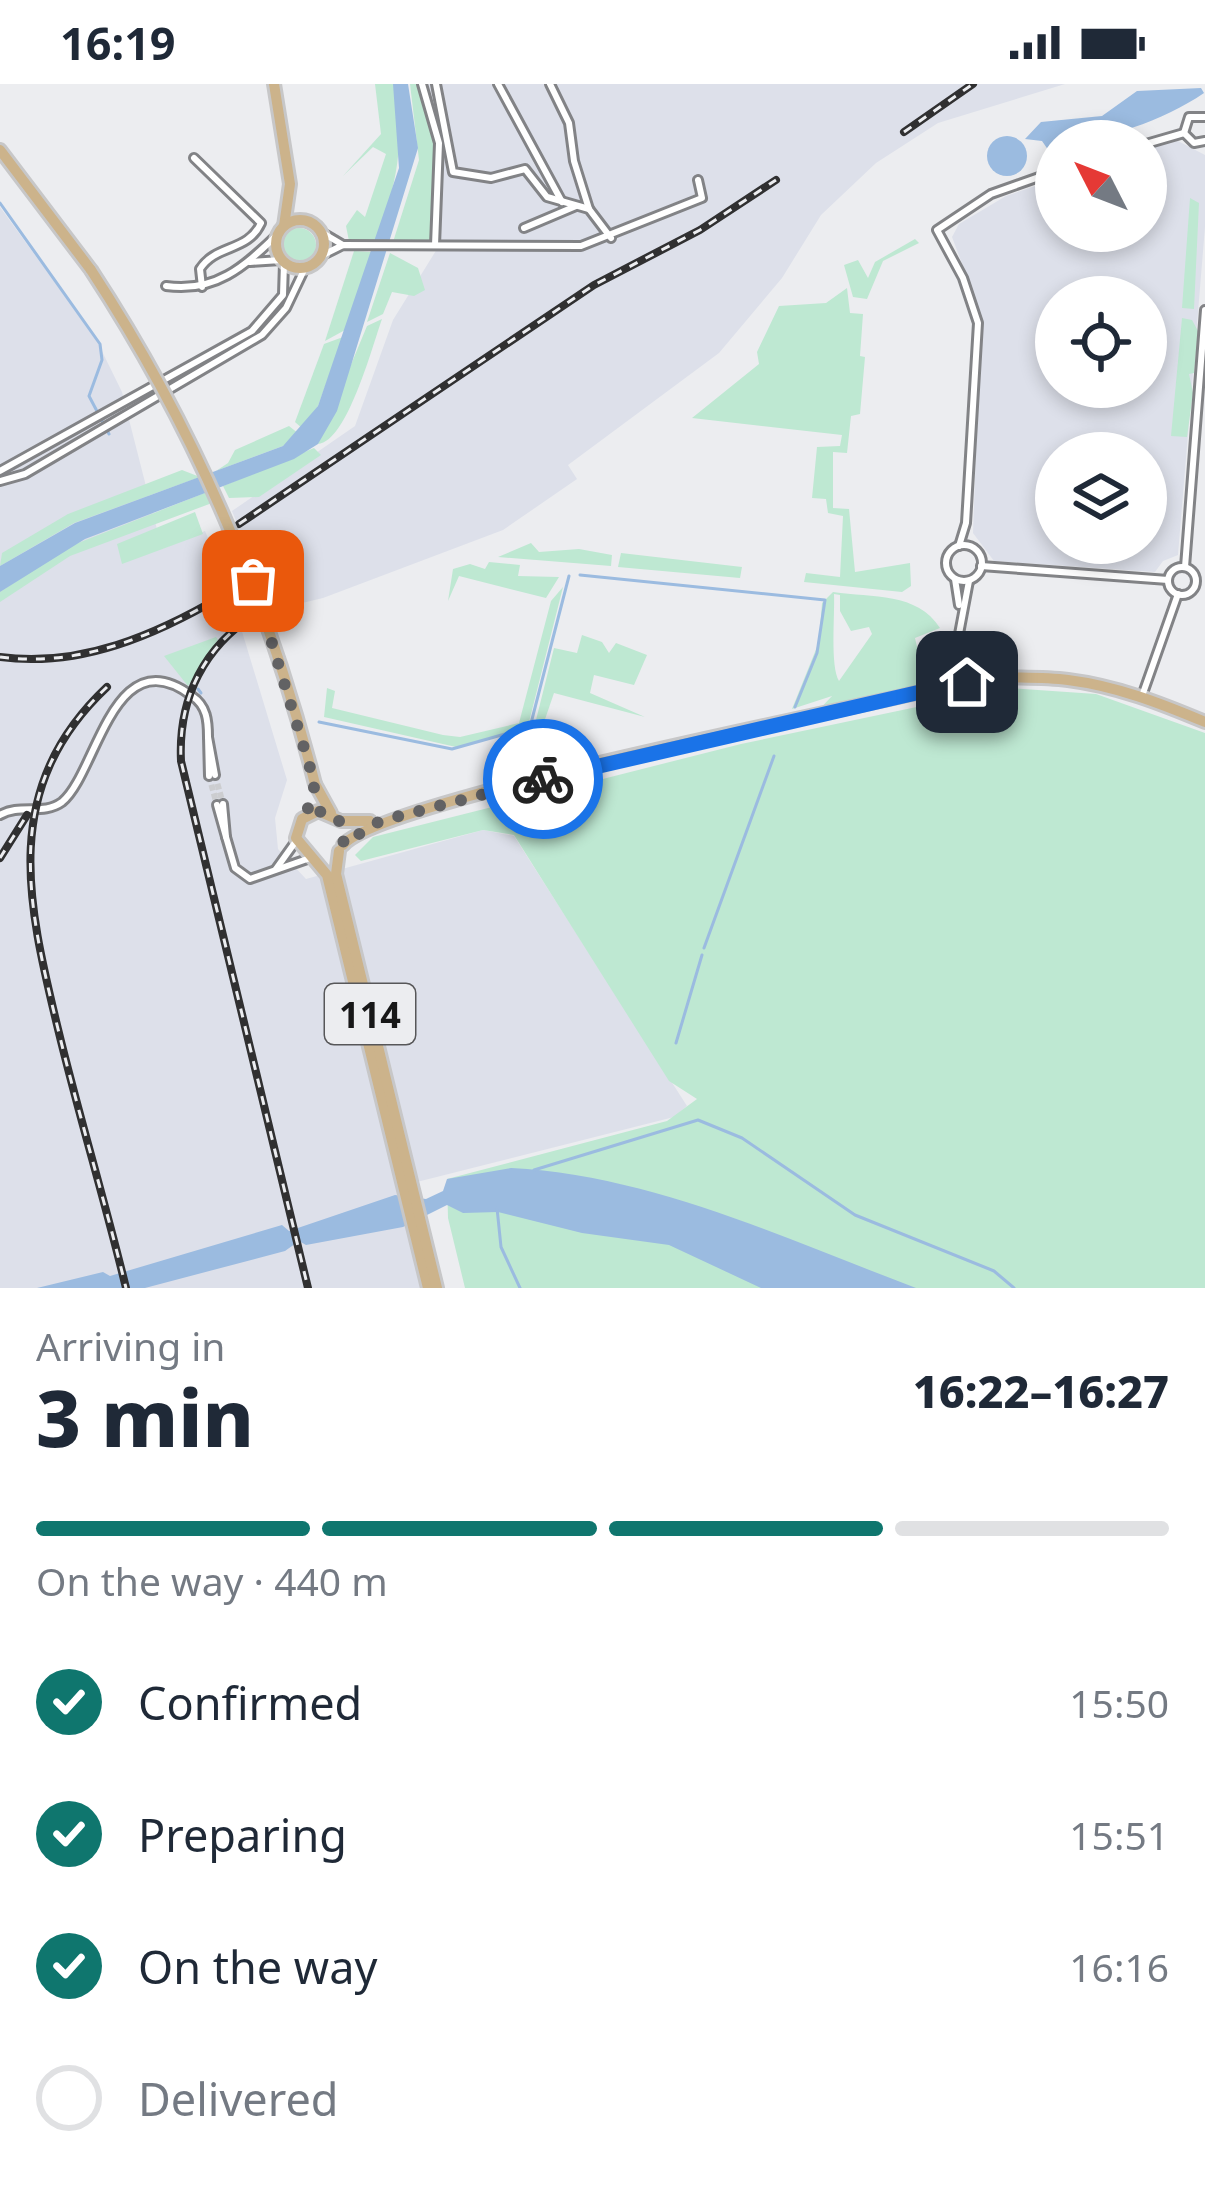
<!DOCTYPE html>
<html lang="en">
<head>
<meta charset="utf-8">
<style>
  body { margin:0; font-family:"Noto Sans",sans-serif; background:#f6f6f7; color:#1f2937; height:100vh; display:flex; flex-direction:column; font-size:45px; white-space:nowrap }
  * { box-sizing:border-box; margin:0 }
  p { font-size:39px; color:#747a83 }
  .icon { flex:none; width:66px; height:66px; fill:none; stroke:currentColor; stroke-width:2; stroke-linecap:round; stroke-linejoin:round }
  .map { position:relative; height:1204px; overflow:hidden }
  .details { display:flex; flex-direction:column; background:#fff; flex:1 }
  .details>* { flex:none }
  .needle { width:78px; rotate:312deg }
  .fabs { position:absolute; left:1035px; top:36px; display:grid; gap:24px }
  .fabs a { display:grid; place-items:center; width:132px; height:132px; border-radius:50%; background:#fff; box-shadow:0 6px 18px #0003; font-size:60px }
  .pin { position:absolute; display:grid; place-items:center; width:102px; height:102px; color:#fff; margin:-51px; border-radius:24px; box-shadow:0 6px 18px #0006 }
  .courier { position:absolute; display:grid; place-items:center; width:120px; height:120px; margin:-60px; border:9px solid #1a73e8; border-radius:50%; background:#fff; color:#222; box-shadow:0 3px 15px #0007 }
  .head em { font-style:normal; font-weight:800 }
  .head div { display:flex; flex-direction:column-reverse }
  .head { display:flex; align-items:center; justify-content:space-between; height:204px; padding:0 36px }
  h1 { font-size:78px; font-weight:800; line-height:90px }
  .bar { display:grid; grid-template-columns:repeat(4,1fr); gap:18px 12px; align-content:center; height:144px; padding:0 36px }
  .bar i { height:15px; border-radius:9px; background:#e0e1e3 }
  .bar .on { background:#0f766e }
  .bar p { grid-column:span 4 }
  ol { padding:0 36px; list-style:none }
  li { display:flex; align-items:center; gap:36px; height:132px }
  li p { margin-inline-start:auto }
  li .icon { padding:12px; border-radius:50%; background:#0f766e; color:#fff; stroke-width:4 }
  li:last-child { color:#747a83 }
  li i { width:66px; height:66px; border:6px solid #e0e1e3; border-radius:50% }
  .status { display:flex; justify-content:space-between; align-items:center; height:84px; padding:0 60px; background:#fff; direction:ltr }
  .status svg { height:33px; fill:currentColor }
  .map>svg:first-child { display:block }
</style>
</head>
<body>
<div class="status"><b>16:19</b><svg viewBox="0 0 49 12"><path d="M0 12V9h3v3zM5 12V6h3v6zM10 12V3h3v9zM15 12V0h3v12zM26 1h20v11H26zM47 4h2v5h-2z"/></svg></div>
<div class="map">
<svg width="1205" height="1204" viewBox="0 0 1205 1204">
  <rect width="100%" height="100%" fill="#ecedf0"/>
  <!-- built -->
  <g fill="#dde0ea" fill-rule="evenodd">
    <path d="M 423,0 L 1065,0 L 938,39 L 876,79 L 821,131 L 782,194 L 719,269 L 568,381 L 577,395 L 503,446 L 323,514 L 273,526 L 232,427 L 355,342 L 393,236 L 437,165 L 441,60 Z"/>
    <path d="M 1176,56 L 1205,71 L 1205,143 L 1178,471 L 1163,477 L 1155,488 L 994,477 L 973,449 L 981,230 L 952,153 L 959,140 L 1006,112 L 1056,95 L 1056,147 L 1146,147 L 1146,66 ZM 1056,213 L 1146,213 L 1146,303 L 1056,303 ZM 1056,369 L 1146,369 L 1146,459 L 1056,459 Z"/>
    <path d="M 0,123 L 96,255 L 122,308 L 162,465 L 205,447 L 227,498 L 287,696 L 275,734 L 278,765 L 306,795 L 483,746 L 514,752 L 687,1022 L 674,1033 L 397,1103 L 422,1204 L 0,1204 Z"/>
  </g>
  <!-- green -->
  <g fill="#bee8d2" fill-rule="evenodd">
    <path d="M 375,0 L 395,0 C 406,58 396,103 376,158 L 349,157 L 346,142 L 357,126 L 365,133 L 386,70 L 373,63 L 343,92 L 381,50 Z"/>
    <path d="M 410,0 L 420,0 L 438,64 L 433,159 L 427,161 L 393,158 L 419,76 Z"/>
    <path d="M 1190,114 L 1199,119 L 1194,225 L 1182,224 Z"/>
    <circle cx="299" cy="161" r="17"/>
    <path d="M 915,155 L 919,159 L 883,177 L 867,215 L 853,213 L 844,181 L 858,176 L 868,194 L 875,178 Z"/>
    <path d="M 354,167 L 373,168 L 345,246 L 325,257 Z"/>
    <path d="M 390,169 L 418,184 L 425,206 L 414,212 L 392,208 L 383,230 L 367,238 Z"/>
    <path d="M 847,204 L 850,229 L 863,230 L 860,272 L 865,273 L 860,330 L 851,332 L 847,369 L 833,368 L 833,424 L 849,425 L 855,488 L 910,479 L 911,502 L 902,508 L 804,498 L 806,489 L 840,493 L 843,432 L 828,429 L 826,415 L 812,414 L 817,363 L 840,362 L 842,351 L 692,334 L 759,280 L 757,268 L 779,222 L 826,219 Z"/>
    <path d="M 1182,234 L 1192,236 L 1198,247 L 1194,289 L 1189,290 L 1193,309 L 1187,353 L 1171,352 Z"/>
    <path d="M 382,235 C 372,263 347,358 318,360 L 367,242 Z"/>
    <path d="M 343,253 L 318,322 L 303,345 L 295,338 L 324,260 Z"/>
    <path d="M 289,342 L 299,350 L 283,362 L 216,387 L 228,379 L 235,366 Z"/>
    <path d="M 314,364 L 321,371 L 259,413 L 229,414 L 223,402 Z"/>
    <path d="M 182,386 L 200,393 L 74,439 L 0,482 L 2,469 L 68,430 Z"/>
    <path d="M 207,408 L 212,419 L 70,472 L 0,518 L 0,508 L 68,463 Z"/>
    <path d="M 195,428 L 203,450 L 122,480 L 117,460 Z"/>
    <path d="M 531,459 L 539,468 L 579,465 L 612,471 L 611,482 L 498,473 Z"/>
    <path d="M 621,469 L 742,483 L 740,494 L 618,483 Z"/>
    <path d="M 489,478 L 520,481 L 518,492 L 559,493 L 546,514 L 459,492 L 448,517 L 453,485 L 470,480 L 485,485 Z"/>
    <path d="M 563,503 L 527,646 L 456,663 L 324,633 L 327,604 L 335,607 L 332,624 L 443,651 L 460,653 L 519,639 L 551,517 Z"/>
    <path d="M 833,508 C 873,514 917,508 940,544 L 915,554 L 921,580 L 945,572 L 941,598 L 815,630 L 832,612 L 792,625 L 819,558 L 822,519 ZM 834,510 L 840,511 L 840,527 L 851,547 L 869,543 L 872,550 L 839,597 C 830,582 835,531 834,510 Z"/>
    <path d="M 582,551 L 602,558 L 609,569 L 616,559 L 647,571 L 634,601 L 594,591 L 590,609 L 645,633 L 554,609 L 541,647 L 533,648 L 554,564 L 577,569 Z"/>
    <path d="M 216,553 L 218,556 L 188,602 L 164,572 Z"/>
    <path d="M 1007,604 L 1096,610 L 1205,649 L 1205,1204 L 465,1204 L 448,1134 L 447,1095 L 667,1037 L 697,1015 L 669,997 L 514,751 L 483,746 L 361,777 L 355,771 L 373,753 L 741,660 Z"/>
  </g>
  <!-- water -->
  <g fill="#9bbbe0">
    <path d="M 393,0 L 408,0 L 418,64 L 337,327 L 318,360 L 294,375 L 85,455 L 0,508 L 0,482 L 75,439 L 283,362 L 318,322 L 399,84 Z"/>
    <path d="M 1201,4 L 1204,9 C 1163,37 1105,57 1056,57 L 1051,70 L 1042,57 L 1025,55 L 1041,38 L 1102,32 L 1137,7 Z"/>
    <circle cx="1007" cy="72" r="20"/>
    <path d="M 511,1084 C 651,1091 786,1155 916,1204 L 761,1204 L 669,1161 L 582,1149 L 498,1128 L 463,1129 L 447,1121 L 403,1143 L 306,1161 L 299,1157 L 285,1167 L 145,1204 L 37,1204 L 103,1188 L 110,1192 L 282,1141 L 289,1147 L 395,1111 L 426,1115 L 443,1107 L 447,1095 Z"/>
  </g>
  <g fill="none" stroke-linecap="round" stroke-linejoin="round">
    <!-- stream -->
    <g stroke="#9bbbe0" stroke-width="3">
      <path d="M 0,119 L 100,260 L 102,276 L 89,312 L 109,350"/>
      <path d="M 580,491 L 825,516 L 817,569 L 795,623"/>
      <path d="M 198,605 L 201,609"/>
      <path d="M 319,638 L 452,665 L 530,643 L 569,492"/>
      <path d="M 704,864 L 774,672"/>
      <path d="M 676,959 L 702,871"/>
      <path d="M 534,1086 L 698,1036 L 742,1054 L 855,1131 L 994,1187 L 1014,1204"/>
      <path d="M 497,1124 L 501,1163 L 520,1204"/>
    </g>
    <!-- minor-tunnel -->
    <g stroke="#cccdd0" stroke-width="6" stroke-dasharray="6 3" stroke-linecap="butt">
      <path d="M 215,691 L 223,720"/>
      <path d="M 209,692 L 217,721"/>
    </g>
    <!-- minor casing -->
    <g stroke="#828386" stroke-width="12">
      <g id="minor">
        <path d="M 422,0 L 439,59 L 435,161"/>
        <path d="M 436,0 L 453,88 L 491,94 L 525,85 L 547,113 L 589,125 L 611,154"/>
        <path d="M 498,0 L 562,118"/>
        <path d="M 550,0 L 569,39 L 574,77 L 589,125"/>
        <path d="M 1184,49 L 1189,33 L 1205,33"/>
        <path d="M 1184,49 L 1194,59 L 1205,57"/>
        <path d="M 1146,60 L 1184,49"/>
        <path d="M 194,74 L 261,139 C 248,168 216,160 200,185 L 202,203"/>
        <path d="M 524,144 L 576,122"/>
        <path d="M 321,148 L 343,161"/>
        <path d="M 321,172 L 343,161 L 581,162 L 702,114 L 698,96"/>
        <path d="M 250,178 L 281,176"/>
        <path d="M 166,202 C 215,209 244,183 277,151"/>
        <path d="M 0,387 L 252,247 L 283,211 L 284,179"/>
        <path d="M 0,397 L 25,390 L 262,251 L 286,224 L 305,184"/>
        <circle cx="964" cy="479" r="18"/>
        <path d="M 959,462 L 966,439 L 978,239 L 963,194 L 937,146 L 991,110 L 1056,87"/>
        <path d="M 981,482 L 1168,496"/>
        <path d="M 1185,483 L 1205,226"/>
        <circle cx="1182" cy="497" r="14"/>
        <path d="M 955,495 L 959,521"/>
        <path d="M 952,587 L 969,497"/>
        <path d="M 1142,612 L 1178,510"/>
        <path d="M 209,692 L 208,653 L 215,691"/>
        <path d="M 217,721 L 226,753 L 223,720"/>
        <path d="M 0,731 C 20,719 43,732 62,718 C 97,690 113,552 192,612 C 207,622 208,637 208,653"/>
        <path d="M 226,753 L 235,784 L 250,795 L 310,774"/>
        <path d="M 276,785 L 296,757"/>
      </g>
    </g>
    <!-- primary casing -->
    <g stroke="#c7c7c8" stroke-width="16">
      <g id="primary">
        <path d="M 274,0 L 290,100 L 284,142"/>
        <path d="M 0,66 L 91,186"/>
        <circle cx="300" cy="160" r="24"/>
        <path d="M 930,606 L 955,587 C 991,597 1029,591 1068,596 C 1116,602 1160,619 1205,638"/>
        <path d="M 315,700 L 331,729"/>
        <path d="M 370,737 L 341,737 L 318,727 L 302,735 L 296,754 L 327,791 L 428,1204"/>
        <path d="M 343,761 C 380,717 842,627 929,606 L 961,607 L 965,592"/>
        <path d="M 339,767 L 336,790 L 437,1204"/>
      </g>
    </g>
    <!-- minor -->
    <use href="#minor" stroke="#fff" stroke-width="6"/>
    <!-- primary -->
    <use href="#primary" stroke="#ccb38b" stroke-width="10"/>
    <!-- rail casing -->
    <g stroke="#303031" stroke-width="8">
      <g id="rail">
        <path d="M 904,48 L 973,0"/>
        <path d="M 239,440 L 594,201 L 700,146 L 776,96"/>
        <path d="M 259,528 C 204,561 178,614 181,677 L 308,1204"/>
        <path d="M 0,573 C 80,584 156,551 224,511"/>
        <path d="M 107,603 C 0,704 27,817 58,945 C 79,1032 105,1117 126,1204"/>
        <path d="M 0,774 L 27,731"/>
      </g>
    </g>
    <!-- rail -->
    <use href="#rail" stroke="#ecedf0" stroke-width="3" stroke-dasharray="9" stroke-linecap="butt"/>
    <!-- primary-bridge casing -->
    <g stroke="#c7c7c8" stroke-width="16" stroke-linecap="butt">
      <path id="primary-bridge" d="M 91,186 C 196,346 268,515 315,700"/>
    </g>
    <!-- primary-bridge -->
    <use href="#primary-bridge" stroke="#ccb38b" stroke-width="10"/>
  </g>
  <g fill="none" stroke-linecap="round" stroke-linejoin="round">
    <!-- done -->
    <path stroke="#626264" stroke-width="12" stroke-dasharray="0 21.6" d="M 253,497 L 315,700 L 306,731 C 329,721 348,736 343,760 L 380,737 L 543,695"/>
    <!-- route -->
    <path stroke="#1a73e8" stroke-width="15" d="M 543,695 L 929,606 L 958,608 L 967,598"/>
  </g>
  <g text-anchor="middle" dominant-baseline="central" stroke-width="10" stroke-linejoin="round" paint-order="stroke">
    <!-- shield labels -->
    <rect fill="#ecedf0" stroke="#575759" stroke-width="3" x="325" y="900" width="90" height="60" rx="9"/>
    <g font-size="36" font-weight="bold" fill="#171718">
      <text x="370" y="930">114</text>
    </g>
  </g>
</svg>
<div class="fabs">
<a><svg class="needle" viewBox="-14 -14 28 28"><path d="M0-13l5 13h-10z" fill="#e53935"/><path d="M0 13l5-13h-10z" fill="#747a83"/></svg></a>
<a><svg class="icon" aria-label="locate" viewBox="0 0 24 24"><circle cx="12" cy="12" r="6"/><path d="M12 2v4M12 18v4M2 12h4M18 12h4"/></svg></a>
<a><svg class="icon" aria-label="layers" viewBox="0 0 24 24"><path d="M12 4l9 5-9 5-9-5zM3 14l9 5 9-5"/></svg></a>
</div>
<div class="pin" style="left:253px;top:497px;background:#ea580c"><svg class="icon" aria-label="bag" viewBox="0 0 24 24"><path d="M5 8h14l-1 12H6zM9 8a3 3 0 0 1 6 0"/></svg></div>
<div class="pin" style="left:967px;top:598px;background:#1f2937"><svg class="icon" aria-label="home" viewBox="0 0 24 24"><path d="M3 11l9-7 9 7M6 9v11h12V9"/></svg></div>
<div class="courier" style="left:543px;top:695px"><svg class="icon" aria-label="bike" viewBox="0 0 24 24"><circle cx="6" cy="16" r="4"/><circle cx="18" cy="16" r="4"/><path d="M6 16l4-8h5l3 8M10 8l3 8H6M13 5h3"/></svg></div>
</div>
<section class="details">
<div class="head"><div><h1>3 min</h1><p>Arriving in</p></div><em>16:22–16:27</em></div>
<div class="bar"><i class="on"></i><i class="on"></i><i class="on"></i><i></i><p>On the way · 440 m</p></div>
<ol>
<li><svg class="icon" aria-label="check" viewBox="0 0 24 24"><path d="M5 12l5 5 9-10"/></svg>Confirmed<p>15:50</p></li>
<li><svg class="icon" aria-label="check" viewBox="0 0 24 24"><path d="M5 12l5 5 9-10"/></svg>Preparing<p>15:51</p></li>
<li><svg class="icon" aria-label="check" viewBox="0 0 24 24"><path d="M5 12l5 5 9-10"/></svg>On the way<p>16:16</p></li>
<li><i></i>Delivered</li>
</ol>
</section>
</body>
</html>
